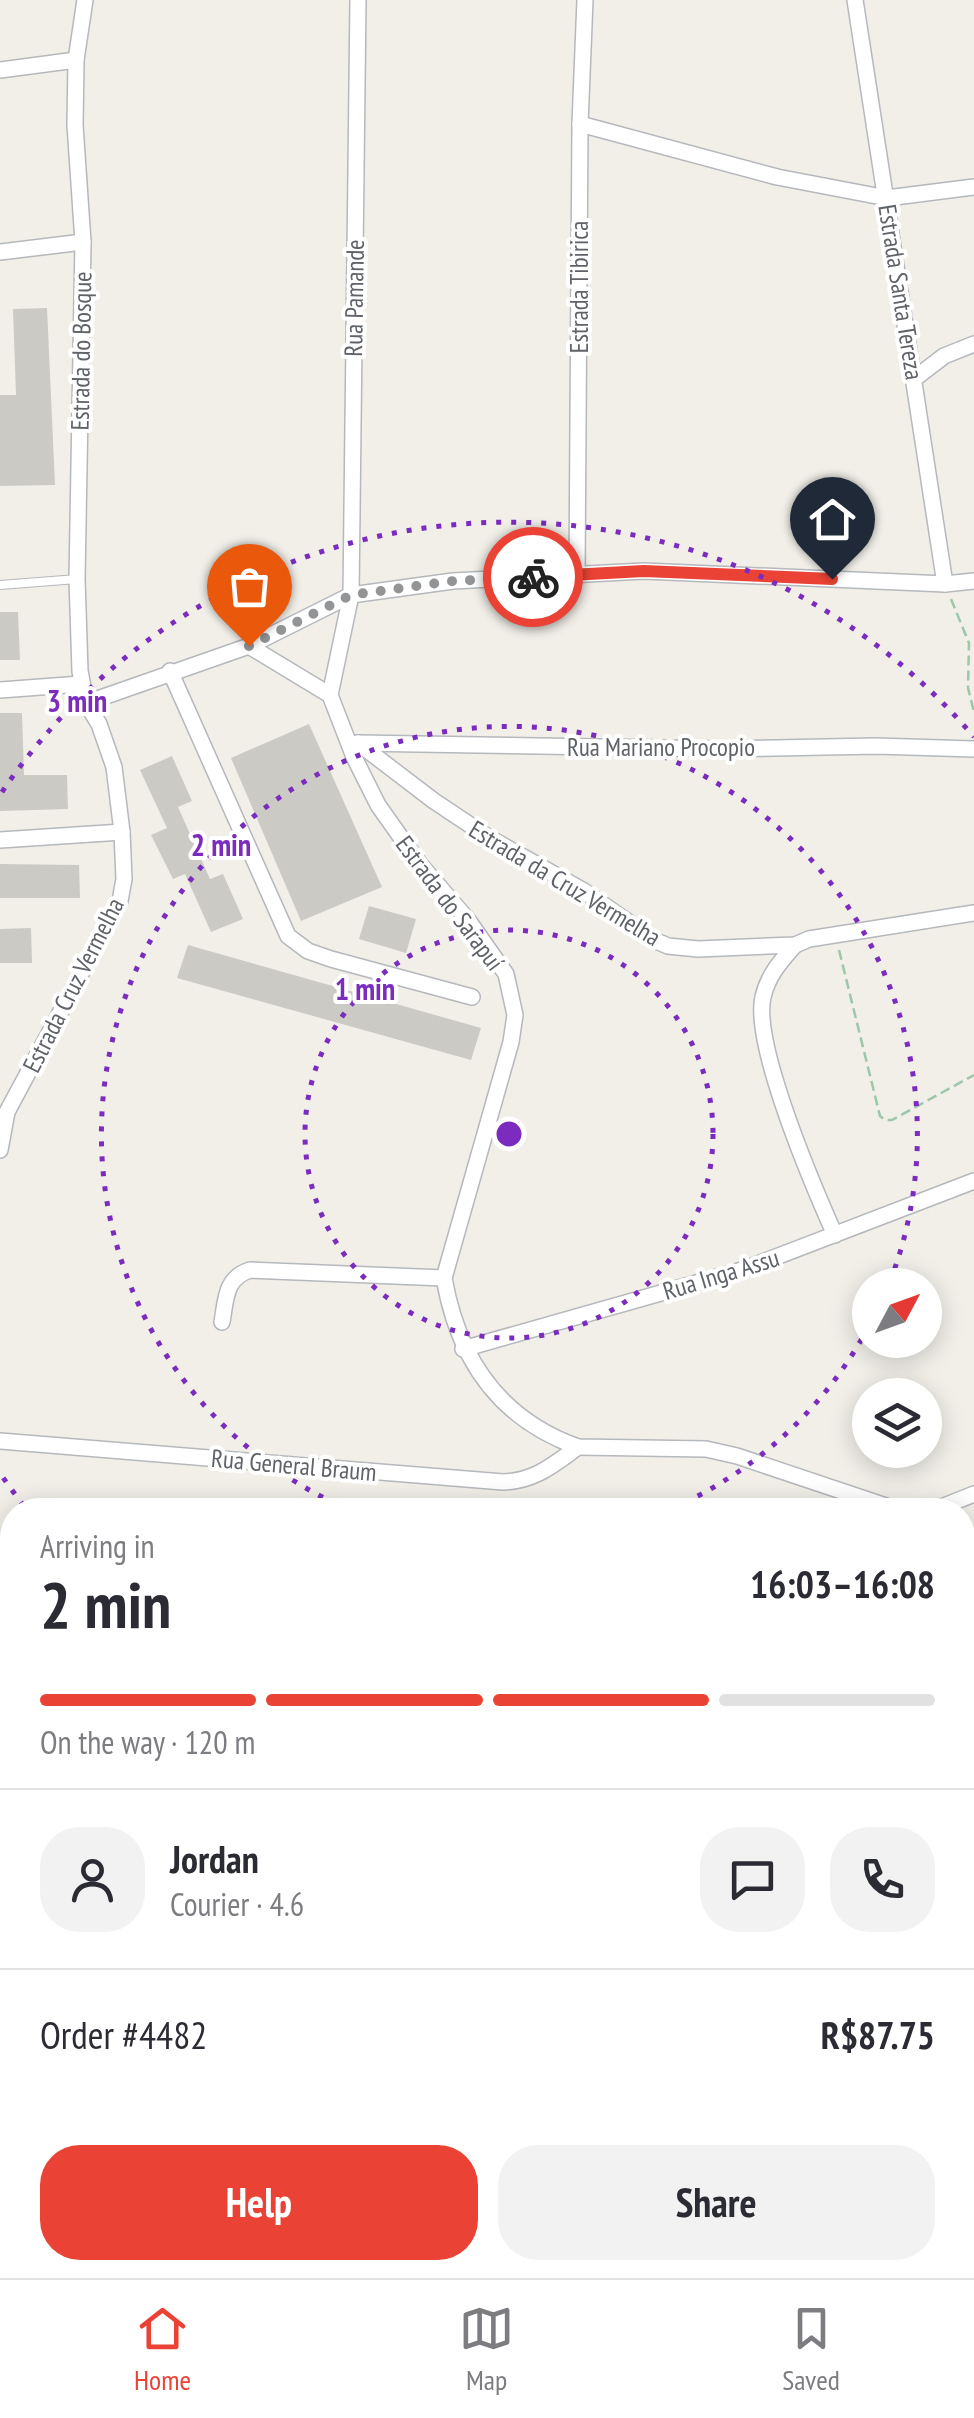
<!DOCTYPE html>
<html lang="en">
<head>
<meta charset="utf-8">
<style>
  body { margin:0; font-family:"PT Sans Narrow",sans-serif; background:#f2f2f3; color:#2b2b33; height:100vh; display:flex; flex-direction:column; font-size:38px; white-space:nowrap }
  * { box-sizing:border-box; margin:0 }
  p { font-size:32px; color:#7c7c81 }
  .icon { flex:none; width:55px; height:55px; fill:none; stroke:currentColor; stroke-width:2; stroke-linecap:round; stroke-linejoin:round }
  .map { position:relative; flex:1; overflow:hidden }
  .panel { position:absolute; left:0px; top:1498px; width:975px; height:782px; display:flex; flex-direction:column; background:#fff; border-radius:40px 40px 0 0; box-shadow:0 5px 25px #0003 }
  .panel>* { flex:none }
  .needle { width:65px; rotate:49deg }
  .buttons { position:absolute; left:852px; top:1268px; display:grid; gap:20px }
  .buttons a { display:grid; place-items:center; width:90px; height:90px; border-radius:50%; background:#fff; box-shadow:0 5px 25px #0003; font-size:50px }
  .pin { position:absolute; display:grid; place-items:center; width:85px; height:85px; color:#fff; margin:-102px -42px; border-radius:50% 50% 50% 0; rotate:-45deg; box-shadow:0 0 10px #0007 }
  .pin .icon { rotate:45deg }
  .courier { position:absolute; display:grid; place-items:center; width:100px; height:100px; margin:-50px; border:8px solid #ea4335; border-radius:50%; background:#fff; color:#222; box-shadow:0 2px 12px #0007 }
  .headline em { font-style:normal; font-weight:600 }
  .headline div { display:flex; flex-direction:column-reverse }
  .headline { display:flex; align-items:center; justify-content:space-between; height:170px; padding:0 40px }
  h1 { font-size:65px; font-weight:600; line-height:75px }
  .bar { display:grid; grid-template-columns:repeat(4,1fr); gap:15px 10px; align-content:center; height:120px; padding:0 40px }
  .bar i { height:12px; border-radius:8px; background:#e1e1e2 }
  .bar .active { background:#ea4335 }
  .bar p { grid-column:span 4 }
  .line { display:flex; align-items:center; gap:25px; padding:0 40px; border-top:2px solid #e1e1e2 }
  .line div { flex:1 }
  .round { display:grid; place-items:center; flex:none; width:105px; height:105px; border-radius:40px; background:#f2f2f3 }
  .button { display:flex; gap:20px; margin-top:auto; padding:20px 40px }
  .button a { flex:1; height:115px; border-radius:40px; background:#ea4335; color:#fff; font-size:40px; font-weight:600; line-height:115px; text-align:center }
  .button a+a { background:#f2f2f3; color:#2b2b33 }
  .dock { display:flex; justify-content:space-around; align-items:center; height:140px; border-top:2px solid #e1e1e2; background:#fff; font-size:28px; color:#7c7c81 }
  .dock a { display:grid; justify-items:center; gap:5px }
  .dock .active { color:#ea4335 }
  .map>svg:first-child { display:block }
</style>
</head>
<body>
<div class="map">
<svg width="974" height="2278" viewBox="0 0 974 2278">
  <rect width="100%" height="100%" fill="#f1efe8"/>
  <g fill="none" stroke-linecap="round" stroke-linejoin="round">
    <!-- stream -->
    <g stroke="#aadaff" stroke-width="5">
      <path d="M 962,2036 L 974,2007"/>
      <path d="M 866,2278 L 870,2268"/>
    </g>
  </g>
  <!-- building -->
  <g fill="#cccac5">
    <path d="M 47,308 L 55,485 L 0,486 L 0,395 L 16,395 L 13,309 Z"/>
    <path d="M 0,612 L 18,612 L 20,660 L 0,660 Z"/>
    <path d="M 0,713 L 22,713 L 24,775 L 67,775 L 68,809 L 0,811 Z"/>
    <path d="M 309,724 L 382,887 L 301,921 L 231,758 Z"/>
    <path d="M 172,756 L 192,801 L 178,807 L 210,879 L 223,874 L 243,919 L 211,932 L 185,874 L 173,879 L 151,835 L 167,828 L 140,770 Z"/>
    <path d="M 0,864 L 79,865 L 80,898 L 0,898 Z"/>
    <path d="M 369,906 L 416,919 L 406,953 L 359,939 Z"/>
    <path d="M 31,928 L 32,963 L 0,963 L 0,929 Z"/>
    <path d="M 188,945 L 481,1028 L 471,1060 L 177,978 Z"/>
  </g>
  <g fill="none" stroke-linecap="round" stroke-linejoin="round">
    <!-- lane casing -->
    <g stroke="#b5b8bc" stroke-width="10">
      <path id="lane" d="M 0,585 L 77,579"/>
    </g>
    <!-- street casing -->
    <g stroke="#b5b8bc" stroke-width="18">
      <g id="street">
        <path d="M 358,0 L 351,595 L 330,695 L 354,757 L 378,805 L 419,863 L 468,920 L 506,974 L 515,1015 L 511,1042 L 444,1278 C 458,1358 499,1419 578,1447 L 706,1449 L 737,1456 L 898,1510"/>
        <path d="M 855,0 L 945,584"/>
        <path d="M 0,70 L 76,60"/>
        <path d="M 580,124 L 777,177 L 887,198 L 974,187"/>
        <path d="M 0,252 L 83,242"/>
        <path d="M 914,379 L 944,356 L 974,344"/>
        <path d="M 577,574 L 580,124 L 585,0"/>
        <path d="M 249,646 L 330,695"/>
        <path d="M 170,671 L 288,936 L 308,951 L 331,959 L 472,997"/>
        <path d="M 0,690 L 81,684"/>
        <path d="M 86,703 L 249,646 L 351,595 L 453,581 L 644,571 L 945,584 L 974,581"/>
        <path d="M 357,743 L 719,749 L 876,746 L 974,749"/>
        <path d="M 358,743 L 434,801 L 488,837 L 584,891 L 654,940 L 668,946 L 698,949 L 795,945 L 809,939 L 974,913"/>
        <path d="M 0,840 L 122,832"/>
        <path d="M 795,945 C 781,961 768,975 763,997 C 752,1044 814,1188 835,1235"/>
        <path d="M 0,1150 L 7,1112 L 120,901 L 124,879 L 122,832 L 114,767 L 99,724 L 86,703 L 80,671 L 77,579 L 83,242 L 75,125 L 76,60 L 85,0"/>
        <path d="M 222,1322 C 226,1299 225,1278 250,1270 L 444,1278"/>
        <path d="M 463,1349 L 742,1270 L 974,1181"/>
        <path d="M 0,1441 L 503,1482 C 535,1481 553,1465 578,1447"/>
        <path d="M 934,1510 L 974,1494"/>
        <path d="M 962,1953 L 974,1927"/>
        <path d="M 438,2278 L 442,2268"/>
        <path d="M 543,2278 L 548,2268"/>
        <path d="M 822,2278 L 827,2268"/>
      </g>
    </g>
    <!-- path -->
    <g stroke="#9cc7a9" stroke-width="2.5" stroke-dasharray="10 5" stroke-linecap="butt">
      <path d="M 951,599 L 969,643 L 968,688 L 974,712"/>
      <path d="M 839,950 L 880,1116 L 885,1120 L 892,1120 L 974,1075"/>
    </g>
    <!-- lane -->
    <use href="#lane" stroke="#fff" stroke-width="8"/>
    <!-- street -->
    <use href="#street" stroke="#fff" stroke-width="15"/>
  </g>
  <g fill="none" stroke-linecap="round" stroke-linejoin="round">
    <!-- done -->
    <path stroke="#929495" stroke-width="10" stroke-dasharray="0 18" d="M 249,646 L 351,595 L 453,581 L 533,577"/>
    <!-- route -->
    <path stroke="#ea4335" stroke-width="12" d="M 533,577 L 644,571 L 832,579"/>
  </g>
  <!-- distance rings -->
  <g fill="none" stroke="#7b2cbf" stroke-width="5" stroke-dasharray="5 10">
    <circle cx="509" cy="1134" r="204"/>
    <path d="M869 1326A408 408 0 0 1 668 1510M350 1510A408 408 0 1 1 889 1284"/>
    <path d="M24 1506A611 611 0 0 1 2 1476M2 792A611 611 0 0 1 974 737"/>
  </g>
  <g text-anchor="middle" dominant-baseline="central" stroke-width="8" stroke-linejoin="round" paint-order="stroke">
    <!-- street labels -->
    <g font-size="25" fill="#5f6368" stroke="#fff">
      <text transform="translate(579 287) rotate(-90)">Estrada Tibirica</text>
      <text transform="translate(901 292) rotate(81)">Estrada Santa Tereza</text>
      <text transform="translate(354 298) rotate(-89)">Rua Pamande</text>
      <text transform="translate(81 351) rotate(-89)">Estrada do Bosque</text>
      <text x="661" y="747">Rua Mariano Procopio</text>
      <text transform="translate(565 883) rotate(31)">Estrada da Cruz Vermelha</text>
      <text transform="translate(450 903) rotate(53)">Estrada do Sarapuí</text>
      <text transform="translate(73 985) rotate(-63)">Estrada Cruz Vermelha</text>
      <text transform="translate(721 1274) rotate(-17)">Rua Inga Assu</text>
      <text transform="translate(294 1465) rotate(5)">Rua General Braum</text>
    </g>
  </g>
  <circle cx="509" cy="1134" r="15" fill="#7b2cbf" stroke="#fff" stroke-width="5"/>
  <g font-size="30" text-anchor="middle" font-weight="bold" fill="#7b2cbf" stroke="#fff" stroke-width="8" stroke-linejoin="round" paint-order="stroke">
    <text x="77" y="712">3 min</text>
    <text x="221" y="856">2 min</text>
    <text x="365" y="1000">1 min</text>
  </g>
</svg>
<div class="buttons">
<a><svg class="needle" viewBox="-14 -14 28 28"><path d="M0-13l5 13h-10z" fill="#e53935"/><path d="M0 13l5-13h-10z" fill="#7c7c81"/></svg></a>
<a><svg class="icon" aria-label="layers" viewBox="0 0 24 24"><path d="M12 4l9 5-9 5-9-5zM3 14l9 5 9-5"/></svg></a>
</div>
<div class="pin" style="left:249px;top:646px;background:#ea580c"><svg class="icon" aria-label="bag" viewBox="0 0 24 24"><path d="M5 8h14l-1 12H6zM9 8a3 3 0 0 1 6 0"/></svg></div>
<div class="pin" style="left:832px;top:579px;background:#1f2937"><svg class="icon" aria-label="home" viewBox="0 0 24 24"><path d="M3 11l9-7 9 7M6 9v11h12V9"/></svg></div>
<div class="courier" style="left:533px;top:577px"><svg class="icon" aria-label="bike" viewBox="0 0 24 24"><circle cx="6" cy="16" r="4"/><circle cx="18" cy="16" r="4"/><path d="M6 16l4-8h5l3 8M10 8l3 8H6M13 5h3"/></svg></div>
<section class="panel">
<div class="headline"><div><h1>2 min</h1><p>Arriving in</p></div><em>16:03–16:08</em></div>
<div class="bar"><i class="active"></i><i class="active"></i><i class="active"></i><i></i><p>On the way · 120 m</p></div>
<div class="line" style="height:180px"><a class="round"><svg class="icon" aria-label="person" viewBox="0 0 24 24"><circle cx="12" cy="8" r="4"/><path d="M4 21q1-7 8-7t8 7"/></svg></a><div><b>Jordan</b><p>Courier · 4.6</p></div><a class="round"><svg class="icon" aria-label="chat" viewBox="0 0 24 24"><path d="M4 5h16v11H9l-5 4z"/></svg></a><a class="round"><svg class="icon" aria-label="phone" viewBox="0 0 24 24"><path d="M5 4h4l2 5-3 2q2 4 5 5l2-3 5 2v4C11 20 4 13 5 4z"/></svg></a></div>
<div class="line" style="height:130px"><div>Order #4482</div><b>R$87.75</b></div>
<div class="button"><a>Help</a><a>Share</a></div>
</section>
</div>
<nav class="dock">
<a class="active"><svg class="icon" aria-label="home" viewBox="0 0 24 24"><path d="M3 11l9-7 9 7M6 9v11h12V9"/></svg>Home</a>
<a><svg class="icon" aria-label="map" viewBox="0 0 24 24"><path d="M3 6l6-2 6 2 6-2v14l-6 2-6-2-6 2zM9 4v14M15 6v14"/></svg>Map</a>
<a><svg class="icon" aria-label="saved" viewBox="0 0 24 24"><path d="M7 4h10v16l-5-4-5 4z"/></svg>Saved</a>
</nav>
</body>
</html>
